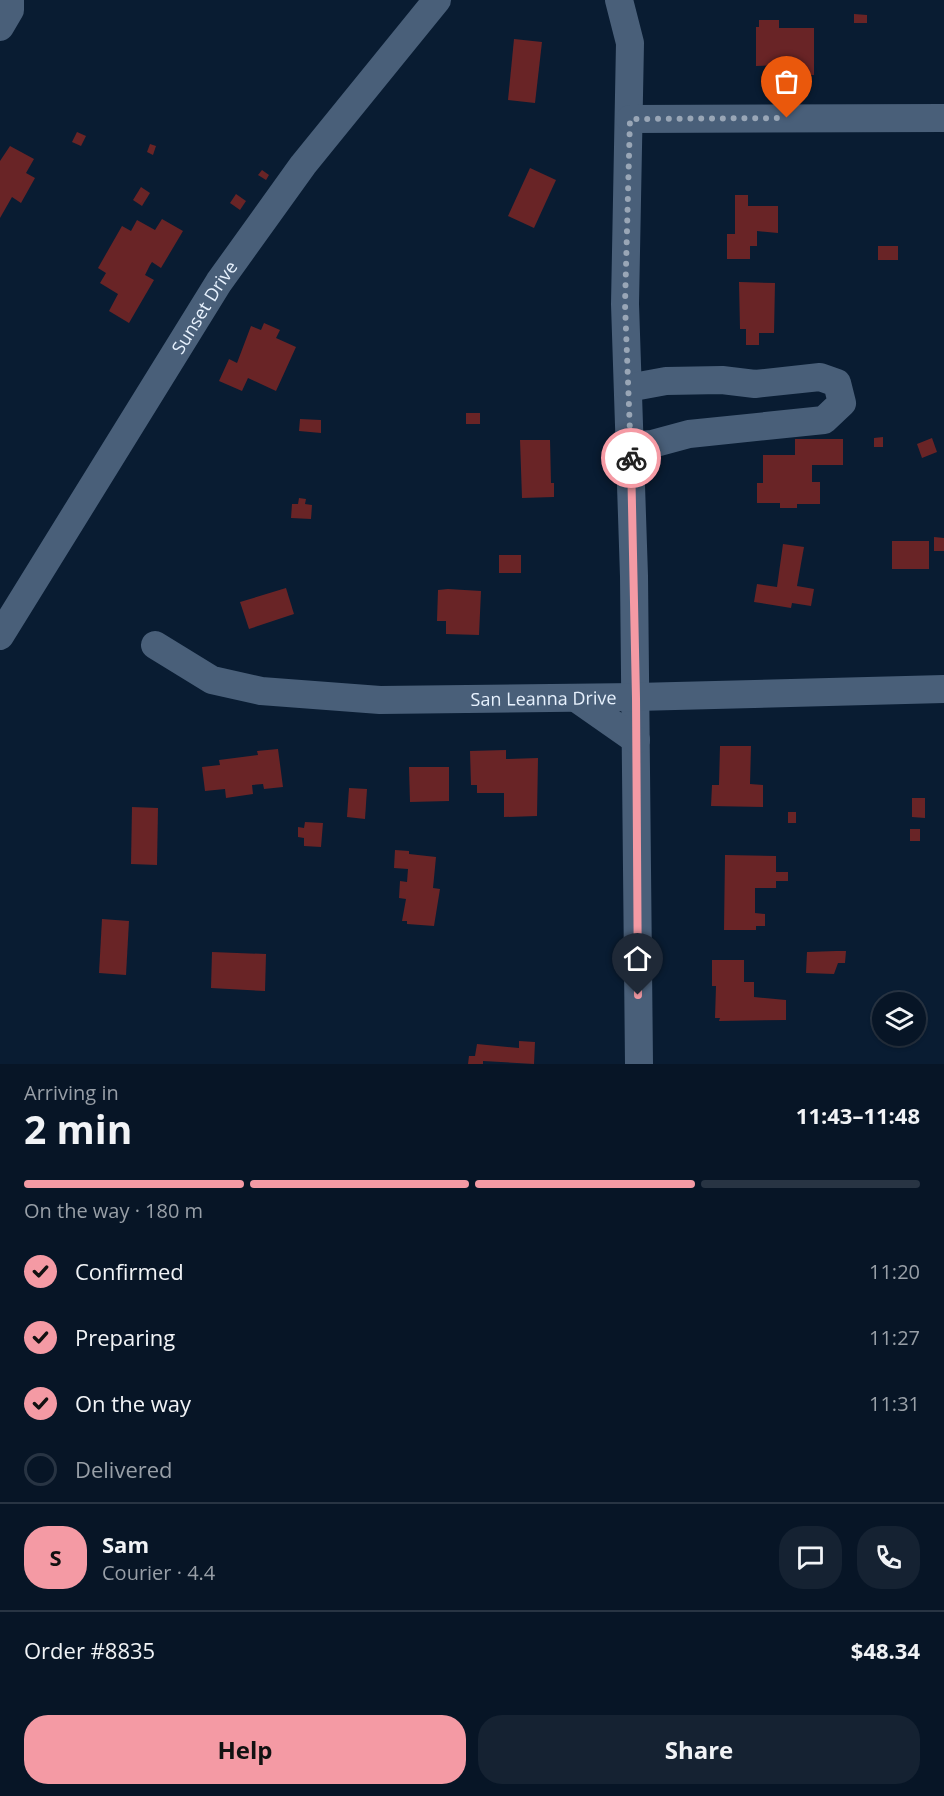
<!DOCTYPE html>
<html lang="en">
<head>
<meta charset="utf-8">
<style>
  body { margin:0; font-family:"Open Sans",sans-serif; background:#152232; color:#f1f3f6; height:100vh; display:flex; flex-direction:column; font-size:22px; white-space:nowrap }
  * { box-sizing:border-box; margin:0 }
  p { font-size:20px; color:#989fa7 }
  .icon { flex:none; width:33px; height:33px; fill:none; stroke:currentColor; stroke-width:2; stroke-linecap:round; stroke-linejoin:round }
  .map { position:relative; height:1064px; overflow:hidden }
  .panel { display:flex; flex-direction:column; background:#071526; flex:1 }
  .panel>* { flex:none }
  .buttons { position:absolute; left:872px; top:992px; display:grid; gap:12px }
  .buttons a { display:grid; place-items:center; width:54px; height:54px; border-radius:50%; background:#071526; box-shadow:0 2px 4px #0004,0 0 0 2px #283443; font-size:30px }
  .pin { position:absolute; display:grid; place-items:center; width:51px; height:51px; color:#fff; margin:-62px -26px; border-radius:50% 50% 50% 0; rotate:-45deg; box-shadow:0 0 6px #0007 }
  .pin .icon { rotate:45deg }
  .courier { position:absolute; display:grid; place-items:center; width:60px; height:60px; margin:-30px; border:4px solid #f49aa4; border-radius:50%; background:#fff; color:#222; box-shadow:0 2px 8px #0007 }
  .head em { font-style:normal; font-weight:700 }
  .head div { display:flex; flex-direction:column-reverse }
  .head { display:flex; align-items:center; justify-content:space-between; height:102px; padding:0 24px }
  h1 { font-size:39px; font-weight:700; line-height:45px }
  .bar { display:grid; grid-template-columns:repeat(4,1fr); gap:9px 6px; align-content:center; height:72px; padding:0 24px }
  .bar i { height:8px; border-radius:4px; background:#283443 }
  .bar .active { background:#f49aa4 }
  .bar p { grid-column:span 4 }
  .line { display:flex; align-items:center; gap:15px; padding:0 24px; border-top:2px solid #283443 }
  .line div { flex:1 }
  .round { display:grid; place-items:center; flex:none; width:63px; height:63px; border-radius:24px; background:#152232 }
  ol { padding:0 24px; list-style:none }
  li { display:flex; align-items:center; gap:18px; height:66px }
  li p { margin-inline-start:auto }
  li .icon { padding:6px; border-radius:50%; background:#f49aa4; color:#111; stroke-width:4 }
  li:last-child { color:#989fa7 }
  li i { width:33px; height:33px; border:3px solid #283443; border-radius:50% }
  .action { display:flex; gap:12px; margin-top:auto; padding:12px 24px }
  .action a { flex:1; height:69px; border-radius:24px; background:#f49aa4; color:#111; font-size:24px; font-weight:700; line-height:69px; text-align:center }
  .action a+a { background:#152232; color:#f1f3f6 }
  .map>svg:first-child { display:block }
</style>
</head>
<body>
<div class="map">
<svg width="944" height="1064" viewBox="0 0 944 1064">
  <rect width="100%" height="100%" fill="#091c32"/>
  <!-- building -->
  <g fill="#692426">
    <path d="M 854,14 L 867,15 L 867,23 L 854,23 Z"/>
    <path d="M 759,20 L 779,20 L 779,28 L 814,28 L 814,75 L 787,75 L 787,65 L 756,66 L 756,27 L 759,27 Z"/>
    <path d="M 514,39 L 542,42 L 535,103 L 508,100 Z"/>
    <path d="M 77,132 L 86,136 L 81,146 L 72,142 Z"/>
    <path d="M 150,144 L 156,146 L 153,155 L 147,152 Z"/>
    <path d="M 10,146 L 34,159 L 26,173 L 35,178 L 21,203 L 12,197 L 0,218 L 0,161 Z"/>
    <path d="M 530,168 L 556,180 L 534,228 L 508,216 Z"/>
    <path d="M 262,170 L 269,175 L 266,180 L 258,175 Z"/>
    <path d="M 141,187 L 150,193 L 142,206 L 133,200 Z"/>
    <path d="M 236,194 L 246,201 L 240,210 L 230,203 Z"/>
    <path d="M 735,195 L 748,195 L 748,206 L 778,206 L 778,233 L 757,231 L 757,246 L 750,246 L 750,259 L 727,259 L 727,234 L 735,234 Z"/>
    <path d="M 162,219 L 183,231 L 161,268 L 152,262 L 150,265 L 145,275 L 154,280 L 129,323 L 109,311 L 118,294 L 100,283 L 106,273 L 98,268 L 122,226 L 131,231 L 137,220 L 155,230 Z"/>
    <rect x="878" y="246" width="20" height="14"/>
    <path d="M 739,282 L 775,283 L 774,333 L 759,333 L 759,345 L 746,345 L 746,329 L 740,329 Z"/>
    <path d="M 264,323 L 280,330 L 276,338 L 296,347 L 276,391 L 248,378 L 242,391 L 219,381 L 229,359 L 237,363 L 251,326 L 261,330 Z"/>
    <rect x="466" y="413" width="14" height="11"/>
    <path d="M 300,419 L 321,420 L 321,433 L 299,431 Z"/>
    <path d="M 883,437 L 883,447 L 874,447 L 874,438 Z"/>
    <path d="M 932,438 L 937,452 L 922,458 L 917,444 Z"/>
    <path d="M 795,439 L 843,439 L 843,465 L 812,465 L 812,482 L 820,482 L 820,504 L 797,504 L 797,508 L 780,508 L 780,503 L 757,503 L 757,483 L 763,483 L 763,455 L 795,455 Z"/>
    <path d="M 520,440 L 550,440 L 551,483 L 554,483 L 554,497 L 522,498 Z"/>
    <path d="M 299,498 L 306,499 L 305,504 L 312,505 L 311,519 L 291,518 L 292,504 L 298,504 Z"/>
    <path d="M 934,537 L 944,538 L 944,551 L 934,551 Z"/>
    <rect x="892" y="541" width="37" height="28"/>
    <path d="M 783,544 L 804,547 L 797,586 L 814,589 L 811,606 L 792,603 L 791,608 L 754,602 L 757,584 L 777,587 Z"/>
    <rect x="499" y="555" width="22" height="18"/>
    <path d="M 286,588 L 294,614 L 249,629 L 240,602 Z"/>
    <path d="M 448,589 L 481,591 L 479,635 L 446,634 L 446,621 L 437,621 L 438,590 Z"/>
    <path d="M 720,746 L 751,746 L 750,784 L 763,785 L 763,807 L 711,806 L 712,785 L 719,785 Z"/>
    <path d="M 278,749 L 283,787 L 264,789 L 263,784 L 252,785 L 253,794 L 226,798 L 225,789 L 205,791 L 202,767 L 220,765 L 219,760 L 258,755 L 257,751 Z"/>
    <path d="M 506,750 L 506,759 L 538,758 L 537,816 L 504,817 L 504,793 L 477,793 L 477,785 L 471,785 L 470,751 Z"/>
    <path d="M 409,767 L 449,767 L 449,801 L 410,802 Z"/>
    <path d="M 349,788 L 367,789 L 365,819 L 347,817 Z"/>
    <path d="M 912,798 L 925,798 L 925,818 L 912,817 Z"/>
    <path d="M 132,807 L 158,808 L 157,865 L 131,864 Z"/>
    <rect x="788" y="812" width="8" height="11"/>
    <path d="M 305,822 L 323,823 L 321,847 L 304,846 L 304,838 L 298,837 L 298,827 L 304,828 Z"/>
    <rect x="910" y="829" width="10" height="12"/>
    <path d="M 395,850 L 409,851 L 409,854 L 436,857 L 433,888 L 440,889 L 434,926 L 407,924 L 407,921 L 402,921 L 406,899 L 399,898 L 400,881 L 407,882 L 408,869 L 394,868 Z"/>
    <path d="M 725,855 L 776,856 L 776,872 L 788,872 L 788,881 L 776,881 L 776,888 L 755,888 L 755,913 L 765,914 L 765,926 L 756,926 L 756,930 L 724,930 Z"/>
    <path d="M 102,919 L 129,921 L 126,975 L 99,973 Z"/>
    <path d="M 836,951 L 846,951 L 845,963 L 838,963 L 834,974 L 806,973 L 807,952 Z"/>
    <path d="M 212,952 L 266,954 L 265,991 L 211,988 Z"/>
    <path d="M 712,960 L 744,960 L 744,982 L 754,982 L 754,997 L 786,1000 L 786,1020 L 719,1021 L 720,1018 L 715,1018 L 716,986 L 712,986 Z"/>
    <path d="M 519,1041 L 535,1042 L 534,1064 L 483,1061 L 483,1064 L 468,1064 L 469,1056 L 475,1056 L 477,1044 L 519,1048 Z"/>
  </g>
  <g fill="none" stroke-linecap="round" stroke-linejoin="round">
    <!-- minor -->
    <g stroke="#495f79" stroke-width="28">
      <path d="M 619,0 L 630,43 L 625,304 L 634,576 L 639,1064"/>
      <path d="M 0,27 L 10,10 L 10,0"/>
      <path d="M 630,119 L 944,118"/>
      <path d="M 628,388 L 666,381 L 722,380 L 755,384 L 820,377 L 837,383 L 842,403 L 824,420 L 689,434 L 652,444 L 630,446"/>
      <path id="s1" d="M 0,636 L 219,282 L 303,165 L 437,0"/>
      <path id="s2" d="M 155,645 L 212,680 L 261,691 L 380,700 L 636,697 L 944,689"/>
      <path d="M 576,698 L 636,740"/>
    </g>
  </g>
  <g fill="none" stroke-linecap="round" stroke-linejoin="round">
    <!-- done -->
    <path stroke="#99a6b6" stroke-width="6" stroke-dasharray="0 10.8" d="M 631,458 L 625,304 L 630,119 L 787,118"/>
    <!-- route -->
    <path stroke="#f49aa4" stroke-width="8" d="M 631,458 L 636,698 L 638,995"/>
  </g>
  <g text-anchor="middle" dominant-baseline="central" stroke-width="4.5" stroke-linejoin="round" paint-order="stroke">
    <!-- street labels -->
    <g font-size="18" fill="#e7f1fd" stroke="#021327">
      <text stroke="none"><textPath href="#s1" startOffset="387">Sunset Drive</textPath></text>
      <text stroke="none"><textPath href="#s2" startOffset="400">San Leanna Drive</textPath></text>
    </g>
  </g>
</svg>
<div class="buttons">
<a><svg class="icon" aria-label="layers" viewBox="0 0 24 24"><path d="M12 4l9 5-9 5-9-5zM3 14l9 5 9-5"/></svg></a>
</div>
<div class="pin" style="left:787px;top:118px;background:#ea580c"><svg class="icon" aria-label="bag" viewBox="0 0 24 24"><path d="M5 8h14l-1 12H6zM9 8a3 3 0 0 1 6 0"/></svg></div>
<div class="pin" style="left:638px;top:995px;background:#1f2937"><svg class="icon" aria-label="home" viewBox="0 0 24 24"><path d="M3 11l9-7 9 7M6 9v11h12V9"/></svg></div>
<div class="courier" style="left:631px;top:458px"><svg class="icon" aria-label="bike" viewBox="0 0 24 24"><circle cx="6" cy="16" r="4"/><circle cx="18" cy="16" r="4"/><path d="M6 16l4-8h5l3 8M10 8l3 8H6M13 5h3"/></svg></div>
</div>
<section class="panel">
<div class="head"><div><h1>2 min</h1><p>Arriving in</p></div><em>11:43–11:48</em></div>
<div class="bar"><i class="active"></i><i class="active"></i><i class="active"></i><i></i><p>On the way · 180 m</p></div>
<ol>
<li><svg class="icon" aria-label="check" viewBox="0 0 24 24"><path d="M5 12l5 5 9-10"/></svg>Confirmed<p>11:20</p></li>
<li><svg class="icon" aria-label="check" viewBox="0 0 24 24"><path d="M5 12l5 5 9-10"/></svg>Preparing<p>11:27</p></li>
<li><svg class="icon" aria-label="check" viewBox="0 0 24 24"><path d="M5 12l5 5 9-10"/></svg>On the way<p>11:31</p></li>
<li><i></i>Delivered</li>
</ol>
<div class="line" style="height:108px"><b class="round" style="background:#f49aa4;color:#111">S</b><div><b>Sam</b><p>Courier · 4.4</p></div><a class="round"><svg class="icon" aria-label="chat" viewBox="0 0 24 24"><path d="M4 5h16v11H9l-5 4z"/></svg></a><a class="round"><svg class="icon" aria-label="phone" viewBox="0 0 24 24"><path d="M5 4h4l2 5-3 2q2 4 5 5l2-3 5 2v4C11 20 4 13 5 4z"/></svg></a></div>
<div class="line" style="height:78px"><div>Order #8835</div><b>$48.34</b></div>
<div class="action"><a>Help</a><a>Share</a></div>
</section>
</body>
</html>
